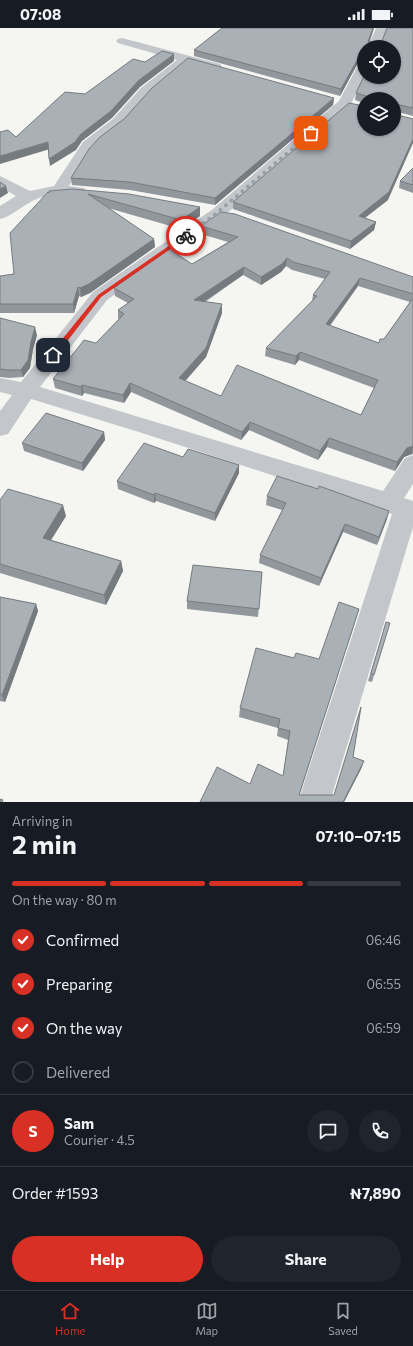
<!DOCTYPE html>
<html lang="en">
<head>
<meta charset="utf-8">
<style>
  body { margin:0; font-family:Commissioner,sans-serif; background:#20242c; color:#f1f3f6; height:100vh; display:flex; flex-direction:column; font-size:15px; white-space:nowrap }
  * { box-sizing:border-box; margin:0 }
  p { font-size:13px; color:#9ea1a6 }
  .icon { flex:none; width:22px; height:22px; fill:none; stroke:currentColor; stroke-width:2; stroke-linecap:round; stroke-linejoin:round }
  .map { position:relative; height:774px; overflow:hidden }
  .details { display:flex; flex-direction:column; background:#171b24; flex:1 }
  .details>* { flex:none }
  .buttons { position:absolute; left:357px; top:12px; display:grid; gap:8px }
  .buttons a { display:grid; place-items:center; width:44px; height:44px; border-radius:50%; background:#171b24; box-shadow:0 1px 3px #0004; font-size:20px }
  .pin { position:absolute; display:grid; place-items:center; width:34px; height:34px; color:#fff; margin:-17px; border-radius:8px; box-shadow:0 2px 6px #0006 }
  .courier { position:absolute; display:grid; place-items:center; width:40px; height:40px; margin:-20px; border:3px solid #d93025; border-radius:50%; background:#fff; color:#222; box-shadow:0 1px 5px #0007 }
  .head em { font-style:normal; font-weight:700 }
  .head div { display:flex; flex-direction:column-reverse }
  .head { display:flex; align-items:center; justify-content:space-between; height:68px; padding:0 12px }
  h1 { font-size:26px; font-weight:700; line-height:30px }
  .bar { display:grid; grid-template-columns:repeat(4,1fr); gap:6px 4px; align-content:center; height:48px; padding:0 12px }
  .bar i { height:5px; border-radius:3px; background:#363941 }
  .bar .active { background:#d93025 }
  .bar p { grid-column:span 4 }
  .line { display:flex; align-items:center; gap:10px; padding:0 12px; border-top:1px solid #363941 }
  .line div { flex:1 }
  .round { display:grid; place-items:center; flex:none; width:42px; height:42px; border-radius:21px; background:#20242c }
  ol { padding:0 12px; list-style:none }
  li { display:flex; align-items:center; gap:12px; height:44px }
  li p { margin-inline-start:auto }
  li .icon { padding:4px; border-radius:50%; background:#d93025; color:#fff; stroke-width:4 }
  li:last-child { color:#9ea1a6 }
  li i { width:22px; height:22px; border:2px solid #363941; border-radius:50% }
  .action { display:flex; gap:8px; margin-top:auto; padding:8px 12px }
  .action a { flex:1; height:46px; border-radius:24px; background:#d93025; color:#fff; font-size:16px; font-weight:700; line-height:46px; text-align:center }
  .action a+a { background:#20242c; color:#f1f3f6 }
  .status { display:flex; justify-content:space-between; align-items:center; height:28px; padding:0 20px; background:#171b24; direction:ltr }
  .status svg { height:11px; fill:currentColor }
  .tabs { display:flex; justify-content:space-around; align-items:center; height:56px; border-top:1px solid #363941; background:#171b24; font-size:11px; color:#9ea1a6 }
  .tabs a { display:grid; justify-items:center; gap:2px }
  .tabs .active { color:#d93025 }
  .map>svg:first-child { display:block }
</style>
</head>
<body>
<div class="status"><b>07:08</b><svg viewBox="0 0 49 12"><path d="M0 12V9h3v3zM5 12V6h3v6zM10 12V3h3v9zM15 12V0h3v12zM26 1h20v11H26zM47 4h2v5h-2z"/></svg></div>
<div class="map">
<svg width="413" height="774" viewBox="0 0 413 774">
  <rect width="100%" height="100%" fill="#f5f6f2"/>
  <g fill="none" stroke-linecap="round" stroke-linejoin="round">
    <!-- minor -->
    <g fill="#c3c6ca" fill-rule="evenodd">
      <path d="M 376,0 L 388,0 L 380,19 L 368,19 Z"/>
      <path d="M 122,10 L 220,36 L 222,39 L 220,42 L 216,43 L 188,35 L 151,66 L 123,97 L 93,120 L 69,158 L 84,160 L 86,163 L 84,166 C 69,170 54,165 39,170 C 25,175 13,188 0,191 L 0,178 L 16,168 L 0,159 L 0,148 L 30,163 L 54,158 L 83,114 L 113,91 L 141,60 L 177,32 L 118,15 L 116,13 L 118,11 Z"/>
      <path d="M 364,33 L 364,49 L 350,78 L 225,187 L 107,272 L 40,359 L 383,463 L 405,430 L 413,427 L 413,456 L 404,470 L 413,473 L 413,499 L 330,774 L 298,774 L 392,486 L 139,404 L 31,371 L 8,406 L 0,408 L 0,383 L 12,367 L 0,364 L 0,350 L 21,354 L 93,264 L 213,181 L 339,73 L 358,37 L 360,34 Z"/>
    </g>
  </g>
  <!-- wall -->
  <g fill="#91979d" fill-rule="evenodd">
    <path d="M 222,0 L 374,0 L 369,14 L 382,13 L 413,0 L 413,88 L 394,83 L 394,71 L 364,71 L 364,75 L 355,72 L 356,65 L 394,49 L 364,19 L 364,32 L 359,33 L 340,68 L 194,28 L 194,22 Z"/>
    <path d="M 334,70 L 333,77 L 215,177 L 130,162 L 72,157 L 71,150 Z"/>
    <path d="M 413,140 L 413,165 L 399,160 L 400,153 Z"/>
    <path d="M 72,161 L 200,188 L 181,201 L 108,180 L 154,211 L 155,219 L 90,265 L 81,269 L 79,268 L 74,285 L 0,285 L 0,248 L 14,246 L 49,165 Z"/>
    <path d="M 388,172 L 365,190 L 376,194 L 374,202 L 350,221 L 233,181 L 233,174 Z"/>
    <path d="M 201,198 L 413,249 L 413,426 L 412,426 L 404,429 L 395,443 L 327,419 L 318,432 L 249,402 L 241,412 L 131,364 L 124,375 L 84,365 L 82,368 L 55,360 L 53,351 L 96,315 L 119,291 L 118,290 L 118,282 L 128,275 L 115,268 L 114,260 L 192,236 L 228,214 L 201,206 ZM 286,238 L 292,242 L 325,251 L 313,267 L 312,273 L 266,320 L 265,328 L 295,337 L 299,332 L 374,360 L 361,387 L 221,368 L 185,353 L 206,329 L 222,285 L 205,274 L 243,247 L 261,257 L 281,244 ZM 358,258 L 410,274 L 384,311 L 379,315 L 330,298 Z"/>
    <path d="M 0,290 L 37,307 L 33,321 L 30,340 L 23,349 L 9,350 L 0,349 Z"/>
    <path d="M 104,404 L 105,412 L 83,443 L 24,423 L 22,415 Z"/>
    <path d="M 183,429 L 239,437 L 239,445 L 215,493 L 156,473 L 154,475 L 118,461 L 117,453 Z"/>
    <path d="M 267,468 L 387,491 L 377,517 L 343,504 L 319,558 L 259,535 L 260,527 L 282,482 L 266,477 Z"/>
    <path d="M 0,472 L 66,488 L 51,512 L 121,533 L 123,543 L 106,577 L 0,545 Z"/>
    <path d="M 262,544 L 258,589 L 187,581 L 187,573 Z"/>
    <path d="M 0,569 L 36,576 L 38,583 L 5,674 L 0,673 Z"/>
    <path d="M 359,581 L 299,767 L 334,767 L 361,679 L 353,729 L 364,733 L 361,741 L 344,774 L 200,774 L 250,756 L 283,748 L 288,712 L 277,708 L 278,700 L 239,689 L 240,680 L 294,630 L 319,631 Z"/>
    <path d="M 384,601 L 374,647 L 372,654 L 368,653 Z"/>
  </g>
  <!-- shaded-wall -->
  <g fill="#767b7f">
    <path d="M 373,0 L 374,0 L 368,19 L 368,14 Z"/>
    <path d="M 364,25 L 364,32 L 359,33 L 340,68 L 341,61 L 360,27 Z"/>
    <path d="M 174,26 L 174,33 L 140,59 L 112,90 L 82,113 L 76,122 L 50,138 L 49,131 L 81,106 L 139,52 Z"/>
    <path d="M 334,70 L 333,77 L 215,177 L 215,170 Z"/>
    <path d="M 413,111 L 413,115 L 388,172 L 358,195 L 359,188 Z"/>
    <path d="M 48,114 L 50,121 L 0,136 L 0,128 Z"/>
    <path d="M 6,158 L 8,165 L 0,170 L 0,161 Z"/>
    <path d="M 200,179 L 200,188 L 181,201 L 181,192 Z"/>
    <path d="M 376,194 L 374,202 L 350,221 L 351,213 Z"/>
    <path d="M 154,211 L 155,219 L 90,265 L 81,269 L 80,260 Z"/>
    <path d="M 287,230 L 286,238 L 281,244 L 261,257 L 261,249 Z"/>
    <path d="M 244,239 L 243,247 L 194,280 L 194,272 Z"/>
    <path d="M 360,250 L 358,258 L 324,305 L 326,296 Z"/>
    <path d="M 78,259 L 79,268 L 74,285 L 73,276 Z"/>
    <path d="M 222,276 L 222,285 L 206,329 L 180,359 L 179,350 Z"/>
    <path d="M 35,299 L 37,307 L 33,321 L 30,340 L 23,349 L 21,342 Z"/>
    <path d="M 300,324 L 299,332 L 295,337 L 296,328 Z"/>
    <path d="M 130,355 L 131,364 L 124,375 L 123,367 Z"/>
    <path d="M 82,357 L 84,365 L 82,368 L 81,359 Z"/>
    <path d="M 250,394 L 249,402 L 241,412 L 242,404 Z"/>
    <path d="M 104,404 L 105,412 L 83,443 L 82,435 Z"/>
    <path d="M 329,410 L 327,419 L 318,432 L 320,423 Z"/>
    <path d="M 413,418 L 412,426 L 404,429 L 395,443 L 397,434 L 407,420 Z"/>
    <path d="M 239,437 L 239,445 L 215,493 L 215,485 Z"/>
    <path d="M 155,465 L 156,473 L 154,475 L 154,467 Z"/>
    <path d="M 63,477 L 66,488 L 46,520 L 43,510 Z"/>
    <path d="M 389,483 L 387,491 L 377,517 L 379,509 Z"/>
    <path d="M 345,496 L 343,504 L 319,558 L 321,550 Z"/>
    <path d="M 121,533 L 123,543 L 106,577 L 104,567 Z"/>
    <path d="M 36,576 L 38,583 L 5,674 L 2,667 Z"/>
    <path d="M 359,581 L 356,591 L 297,774 L 299,767 Z"/>
    <path d="M 364,733 L 361,741 L 344,774 L 343,774 Z"/>
  </g>
  <!-- building -->
  <g fill="#a9b0b6" stroke="#767b7f" fill-rule="evenodd">
    <path d="M 222,0 L 373,0 L 368,14 L 382,13 L 387,0 L 413,0 L 413,80 L 396,76 L 394,77 L 394,71 L 366,71 L 366,68 L 356,65 L 364,48 L 364,49 L 394,49 L 394,19 L 364,19 L 364,25 L 360,27 L 341,61 L 194,22 Z"/>
    <path d="M 162,23 L 174,26 L 139,52 L 111,83 L 81,106 L 75,114 L 49,131 L 48,114 L 0,128 L 0,104 L 8,102 L 16,109 L 65,64 L 85,66 L 133,31 L 145,34 Z"/>
    <path d="M 188,30 L 334,70 L 215,170 L 130,154 L 71,150 L 89,121 L 100,109 L 124,91 L 152,60 Z"/>
    <path d="M 349,75 L 364,78 L 364,101 L 394,101 L 394,84 L 394,86 L 413,91 L 413,111 L 389,164 L 359,188 L 376,194 L 351,213 L 233,174 Z"/>
    <path d="M 413,140 L 413,157 L 400,153 Z"/>
    <path d="M 0,154 L 6,158 L 0,161 Z"/>
    <path d="M 72,161 L 129,166 L 200,179 L 181,192 L 88,166 L 154,211 L 89,256 L 80,260 L 78,259 L 73,276 L 0,276 L 0,248 L 14,246 L 10,205 L 48,164 L 49,165 L 49,163 Z"/>
    <path d="M 221,184 L 235,186 L 413,249 L 413,266 L 360,250 L 326,296 L 379,315 L 380,311 L 384,311 L 413,270 L 413,418 L 407,420 L 397,434 L 329,410 L 320,423 L 250,394 L 242,404 L 130,355 L 123,367 L 82,357 L 81,359 L 53,351 L 84,312 L 96,315 L 124,286 L 118,282 L 134,271 L 114,260 L 169,221 L 192,236 L 238,209 L 201,198 ZM 287,230 L 293,234 L 330,244 L 313,267 L 317,268 L 266,320 L 296,328 L 300,324 L 378,352 L 361,387 L 237,337 L 221,368 L 179,350 L 206,320 L 222,276 L 194,272 L 244,239 L 261,249 L 282,236 Z"/>
    <path d="M 0,290 L 35,299 L 31,314 L 28,332 L 21,342 L 7,342 L 0,341 Z"/>
    <path d="M 46,385 L 104,404 L 82,435 L 22,415 Z"/>
    <path d="M 144,415 L 183,429 L 188,421 L 239,437 L 215,485 L 155,465 L 154,467 L 117,453 Z"/>
    <path d="M 277,448 L 318,461 L 319,458 L 389,483 L 379,509 L 345,496 L 321,550 L 260,527 L 286,475 L 267,468 Z"/>
    <path d="M 8,461 L 63,477 L 43,510 L 121,533 L 104,567 L 0,536 L 0,472 Z"/>
    <path d="M 193,537 L 262,544 L 259,581 L 187,573 Z"/>
    <path d="M 0,569 L 36,576 L 2,667 L 0,666 Z"/>
    <path d="M 339,574 L 359,581 L 299,767 L 334,767 L 361,679 L 353,729 L 364,733 L 343,774 L 200,774 L 217,739 L 250,756 L 258,736 L 283,748 L 290,703 L 278,700 L 280,691 L 240,680 L 256,620 L 294,630 L 296,625 L 319,631 Z"/>
    <path d="M 386,594 L 390,595 L 374,647 L 371,645 Z"/>
    <path d="M 0,771 L 3,772 L 2,774 L 0,774 Z"/>
  </g>
  <!-- route -->
  <path fill="#d93025" d="M 186,206 L 189,208 L 188,209 L 101,269 L 56,328 L 51,328 L 51,325 L 98,267 Z"/>
  <g fill="none" stroke-linecap="round" stroke-linejoin="round">
    <!-- done -->
    <path stroke="#97a1a9" stroke-width="4" stroke-dasharray="0 7.2" d="M 186,208 L 218,184 L 311,105"/>
  </g>
</svg>
<div class="buttons">
<a><svg class="icon" aria-label="locate" viewBox="0 0 24 24"><circle cx="12" cy="12" r="6"/><path d="M12 2v4M12 18v4M2 12h4M18 12h4"/></svg></a>
<a><svg class="icon" aria-label="layers" viewBox="0 0 24 24"><path d="M12 4l9 5-9 5-9-5zM3 14l9 5 9-5"/></svg></a>
</div>
<div class="pin" style="left:311px;top:105px;background:#ea580c"><svg class="icon" aria-label="bag" viewBox="0 0 24 24"><path d="M5 8h14l-1 12H6zM9 8a3 3 0 0 1 6 0"/></svg></div>
<div class="pin" style="left:53px;top:327px;background:#1f2937"><svg class="icon" aria-label="home" viewBox="0 0 24 24"><path d="M3 11l9-7 9 7M6 9v11h12V9"/></svg></div>
<div class="courier" style="left:186px;top:208px"><svg class="icon" aria-label="bike" viewBox="0 0 24 24"><circle cx="6" cy="16" r="4"/><circle cx="18" cy="16" r="4"/><path d="M6 16l4-8h5l3 8M10 8l3 8H6M13 5h3"/></svg></div>
</div>
<section class="details">
<div class="head"><div><h1>2 min</h1><p>Arriving in</p></div><em>07:10–07:15</em></div>
<div class="bar"><i class="active"></i><i class="active"></i><i class="active"></i><i></i><p>On the way · 80 m</p></div>
<ol>
<li><svg class="icon" aria-label="check" viewBox="0 0 24 24"><path d="M5 12l5 5 9-10"/></svg>Confirmed<p>06:46</p></li>
<li><svg class="icon" aria-label="check" viewBox="0 0 24 24"><path d="M5 12l5 5 9-10"/></svg>Preparing<p>06:55</p></li>
<li><svg class="icon" aria-label="check" viewBox="0 0 24 24"><path d="M5 12l5 5 9-10"/></svg>On the way<p>06:59</p></li>
<li><i></i>Delivered</li>
</ol>
<div class="line" style="height:72px"><b class="round" style="background:#d93025;color:#fff">S</b><div><b>Sam</b><p>Courier · 4.5</p></div><a class="round"><svg class="icon" aria-label="chat" viewBox="0 0 24 24"><path d="M4 5h16v11H9l-5 4z"/></svg></a><a class="round"><svg class="icon" aria-label="phone" viewBox="0 0 24 24"><path d="M5 4h4l2 5-3 2q2 4 5 5l2-3 5 2v4C11 20 4 13 5 4z"/></svg></a></div>
<div class="line" style="height:52px"><div>Order #1593</div><b>₦7,890</b></div>
<div class="action"><a>Help</a><a>Share</a></div>
</section>
<nav class="tabs">
<a class="active"><svg class="icon" aria-label="home" viewBox="0 0 24 24"><path d="M3 11l9-7 9 7M6 9v11h12V9"/></svg>Home</a>
<a><svg class="icon" aria-label="map" viewBox="0 0 24 24"><path d="M3 6l6-2 6 2 6-2v14l-6 2-6-2-6 2zM9 4v14M15 6v14"/></svg>Map</a>
<a><svg class="icon" aria-label="saved" viewBox="0 0 24 24"><path d="M7 4h10v16l-5-4-5 4z"/></svg>Saved</a>
</nav>
</body>
</html>
